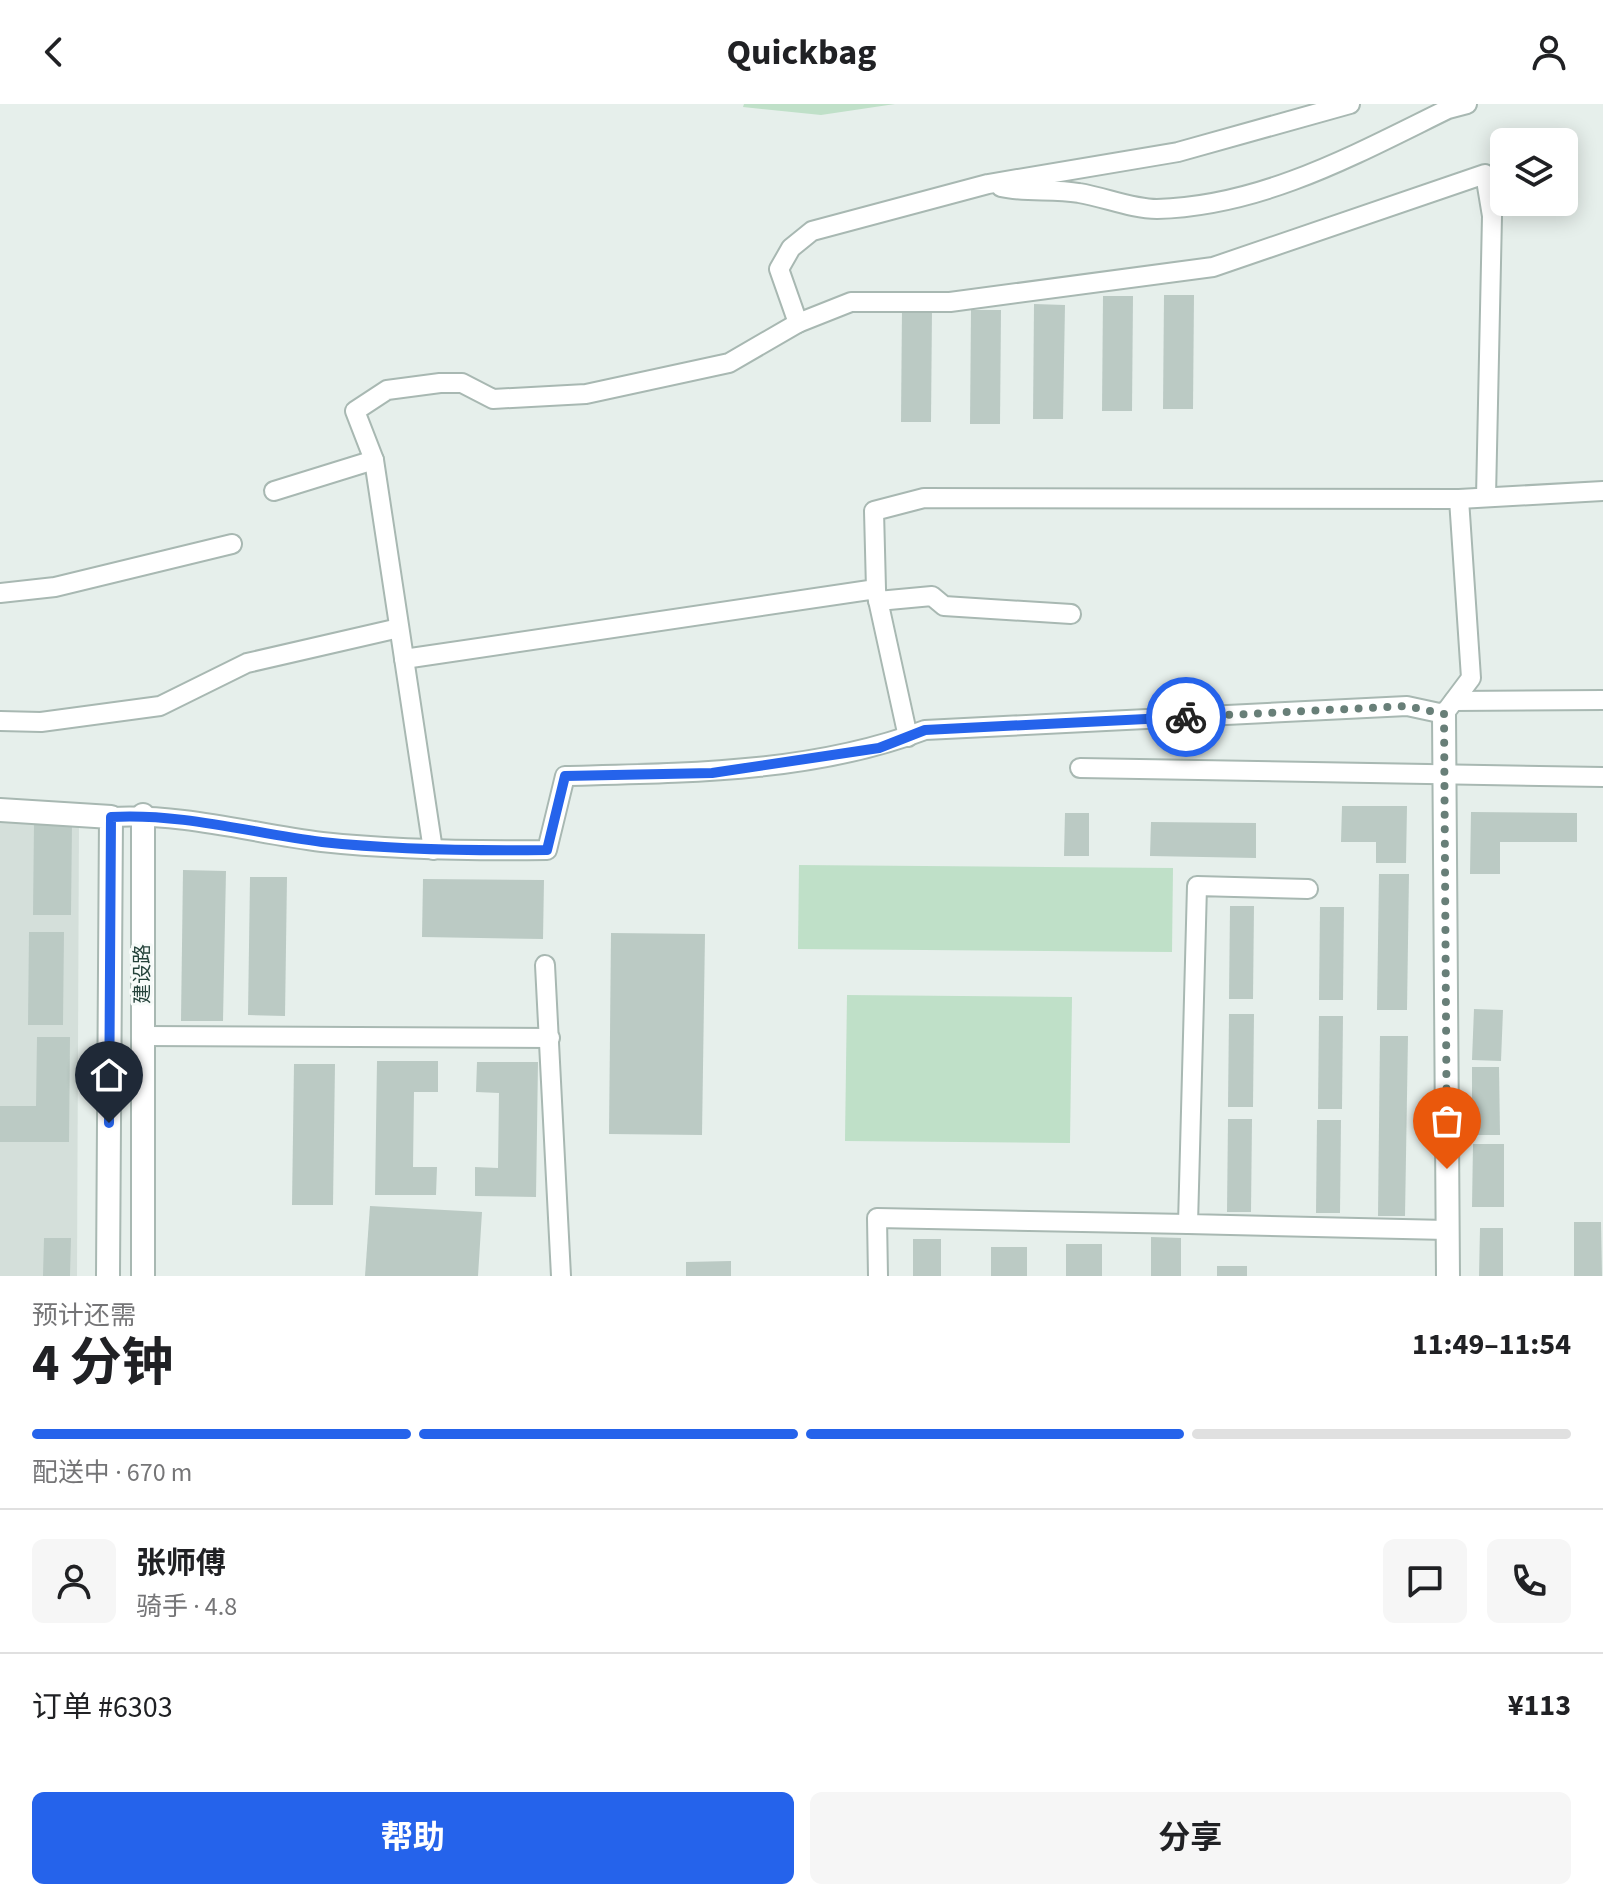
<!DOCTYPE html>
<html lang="zh">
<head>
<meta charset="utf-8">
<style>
  body { margin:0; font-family:"Source Sans 3","Noto Sans SC",sans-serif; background:#f6f6f6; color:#202124; height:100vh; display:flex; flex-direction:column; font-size:30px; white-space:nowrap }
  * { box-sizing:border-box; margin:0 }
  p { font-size:26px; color:#757577 }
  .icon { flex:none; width:44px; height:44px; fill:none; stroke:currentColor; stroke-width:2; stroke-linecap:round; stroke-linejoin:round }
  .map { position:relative; height:1172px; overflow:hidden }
  .side { display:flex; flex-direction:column; background:#fff; flex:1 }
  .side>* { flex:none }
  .tools { position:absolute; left:1490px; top:24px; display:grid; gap:16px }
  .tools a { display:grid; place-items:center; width:88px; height:88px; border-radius:12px; background:#fff; box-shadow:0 4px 20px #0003; font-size:40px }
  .pin { position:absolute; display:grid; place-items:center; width:68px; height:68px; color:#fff; margin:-82px -34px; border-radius:50% 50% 50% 0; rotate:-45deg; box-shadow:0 0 8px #0007 }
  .pin .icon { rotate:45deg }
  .courier { position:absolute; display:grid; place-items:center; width:80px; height:80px; margin:-40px; border:6px solid #2563eb; border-radius:50%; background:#fff; color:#222; box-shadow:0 2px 10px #0007 }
  .summary em { font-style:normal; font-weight:700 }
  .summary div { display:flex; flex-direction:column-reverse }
  .summary { display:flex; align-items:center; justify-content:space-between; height:136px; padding:0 32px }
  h1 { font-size:52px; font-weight:700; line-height:60px }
  .bar { display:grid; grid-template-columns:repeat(4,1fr); gap:12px 8px; align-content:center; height:96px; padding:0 32px }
  .bar i { height:10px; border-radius:6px; background:#e0e0e0 }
  .bar .selected { background:#2563eb }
  .bar p { grid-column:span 4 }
  .line { display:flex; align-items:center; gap:20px; padding:0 32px; border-top:2px solid #e0e0e0 }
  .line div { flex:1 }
  .round { display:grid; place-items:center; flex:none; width:84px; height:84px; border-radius:12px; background:#f6f6f6 }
  .primary-button { display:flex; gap:16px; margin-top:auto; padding:16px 32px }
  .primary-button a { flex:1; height:92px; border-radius:12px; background:#2563eb; color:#fff; font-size:32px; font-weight:700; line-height:92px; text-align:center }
  .primary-button a+a { background:#f6f6f6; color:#202124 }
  header { display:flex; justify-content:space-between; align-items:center; height:104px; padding:0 32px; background:#fff; font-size:36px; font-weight:700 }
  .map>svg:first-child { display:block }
</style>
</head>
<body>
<header><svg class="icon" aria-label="back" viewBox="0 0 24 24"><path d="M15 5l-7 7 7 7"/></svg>Quickbag<svg class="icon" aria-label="person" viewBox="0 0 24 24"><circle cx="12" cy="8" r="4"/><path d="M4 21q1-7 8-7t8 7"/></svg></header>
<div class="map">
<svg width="1603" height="1172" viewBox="0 0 1603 1172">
  <rect width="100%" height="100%" fill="#e6efeb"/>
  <!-- built -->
  <path fill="#d4dfda" d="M 0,712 L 79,714 L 77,1172 L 0,1172 Z"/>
  <!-- green -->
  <g fill="#bfe0c8">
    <path d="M 744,0 L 895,0 L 821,11 L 743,3 Z"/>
    <path d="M 799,761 L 1173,764 L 1172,848 L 798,845 Z"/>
    <path d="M 847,891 L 1072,893 L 1070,1039 L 845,1037 Z"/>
  </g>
  <!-- building -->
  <g fill="#bbcac4">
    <path d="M 1164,191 L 1194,191 L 1193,305 L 1163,305 Z"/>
    <path d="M 1103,192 L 1133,192 L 1132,307 L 1102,307 Z"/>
    <path d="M 1034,200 L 1065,201 L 1063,315 L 1033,315 Z"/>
    <path d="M 902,203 L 932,204 L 931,318 L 901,318 Z"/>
    <path d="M 971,206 L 1001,206 L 1000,320 L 970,320 Z"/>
    <path d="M 1342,702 L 1407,702 L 1406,759 L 1376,759 L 1376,738 L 1341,738 Z"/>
    <path d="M 1471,708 L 1577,709 L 1577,738 L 1500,738 L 1500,770 L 1470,770 Z"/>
    <path d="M 1065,709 L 1089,709 L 1089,752 L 1064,752 Z"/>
    <path d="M 34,718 L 72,718 L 71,811 L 33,811 Z"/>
    <path d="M 1151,718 L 1256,719 L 1256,754 L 1150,752 Z"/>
    <path d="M 183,766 L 226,767 L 223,917 L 181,917 Z"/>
    <path d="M 1379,770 L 1409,770 L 1407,906 L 1377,906 Z"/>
    <path d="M 250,773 L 287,773 L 285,912 L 248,911 Z"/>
    <path d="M 423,775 L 544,776 L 543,835 L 422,833 Z"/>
    <path d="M 1230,802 L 1254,802 L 1253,895 L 1229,895 Z"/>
    <path d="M 1320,803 L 1344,803 L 1343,896 L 1319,896 Z"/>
    <path d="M 29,828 L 64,828 L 63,921 L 28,921 Z"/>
    <path d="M 611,829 L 705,830 L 702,1031 L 609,1030 Z"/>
    <path d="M 1474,905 L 1503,906 L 1501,957 L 1472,956 Z"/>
    <path d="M 1229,910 L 1254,910 L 1253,1003 L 1228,1003 Z"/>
    <path d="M 1319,912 L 1343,912 L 1342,1005 L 1318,1005 Z"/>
    <path d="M 1380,932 L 1408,932 L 1405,1112 L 1378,1112 Z"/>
    <path d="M 37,933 L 70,933 L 69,1038 L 0,1038 L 0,1002 L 36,1002 Z"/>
    <path d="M 377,957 L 438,957 L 438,988 L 414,988 L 413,1063 L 437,1063 L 436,1091 L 375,1091 Z"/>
    <path d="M 477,958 L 538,958 L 536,1093 L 475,1092 L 475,1063 L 498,1064 L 499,989 L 476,988 Z"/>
    <path d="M 294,960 L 335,960 L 333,1101 L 292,1101 Z"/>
    <path d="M 1472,963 L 1499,963 L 1500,1031 L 1472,1031 Z"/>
    <path d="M 1228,1015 L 1252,1015 L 1251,1108 L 1227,1108 Z"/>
    <path d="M 1317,1016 L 1341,1016 L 1340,1109 L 1316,1109 Z"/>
    <path d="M 1473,1040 L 1504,1040 L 1504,1103 L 1472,1103 Z"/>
    <path d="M 370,1102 L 482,1108 L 478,1172 L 365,1172 Z"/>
    <path d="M 1574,1118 L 1601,1118 L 1602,1172 L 1574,1172 Z"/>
    <path d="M 1480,1124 L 1503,1124 L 1503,1172 L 1479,1172 Z"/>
    <path d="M 1151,1133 L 1181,1134 L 1181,1172 L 1151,1172 Z"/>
    <path d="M 44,1134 L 71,1134 L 70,1172 L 43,1172 Z"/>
    <rect x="913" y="1135" width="28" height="37"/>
    <rect x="1066" y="1140" width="36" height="32"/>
    <rect x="991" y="1143" width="36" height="29"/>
    <path d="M 731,1157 L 731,1172 L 686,1172 L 686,1158 Z"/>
    <rect x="1217" y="1162" width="30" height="10"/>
  </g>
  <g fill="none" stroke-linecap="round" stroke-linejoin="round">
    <!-- minor casing -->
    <g stroke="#a8b8b2" stroke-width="22">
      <g id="minor">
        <path d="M 1001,83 C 1027,89 1053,84 1079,89 C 1104,93 1132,105 1157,105 C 1263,102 1356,50 1448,5 L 1467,0"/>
        <path d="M 798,219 L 779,165 L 791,144 L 812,127 L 988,80 L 1178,48 L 1350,0"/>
        <path d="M 274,387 L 374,356"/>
        <path d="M 876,487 L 908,633"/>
        <path d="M 0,489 L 55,483 L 232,440"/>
        <path d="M 878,497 L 932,492 L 944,502 L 1071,510"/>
        <path d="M 404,555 L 876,485 L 874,407 L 924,394 L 1459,395 L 1603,387"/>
        <path d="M 1454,597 L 1603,596"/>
        <path d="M 0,617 L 41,618 L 160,602 L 247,559 L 399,524"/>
        <path d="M 1080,664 L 1603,673"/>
        <path d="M 111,713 C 183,709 251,729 322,738 C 397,746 472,747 547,746 L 565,672 C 685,669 812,669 925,626 L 1407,602 L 1444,610 L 1471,574 L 1459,395"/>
        <path d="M 433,746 L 374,356 L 355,307 L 387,286 L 440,279 L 462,279 L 493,295 L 586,290 L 729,259 L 798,219 L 851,198 L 950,198 L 1213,163 L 1485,70 L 1492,112 L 1486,393"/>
        <path d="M 1308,785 L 1197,782 L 1188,1120 L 1447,1126"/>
        <path d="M 545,861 L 561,1172"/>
        <path d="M 143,932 L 550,934"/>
        <path d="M 878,1172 L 877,1114 L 1188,1120"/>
      </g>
    </g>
    <!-- tertiary casing -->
    <g stroke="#a8b8b2" stroke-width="26">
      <g id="tertiary">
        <path d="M 1444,610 L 1448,1172"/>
        <path d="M 0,706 L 111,713 L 108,1172"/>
        <path d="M 143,711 L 143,1172"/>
      </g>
    </g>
    <!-- minor -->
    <use href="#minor" stroke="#fff" stroke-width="18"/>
    <!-- tertiary -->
    <use href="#tertiary" stroke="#fff" stroke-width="22"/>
  </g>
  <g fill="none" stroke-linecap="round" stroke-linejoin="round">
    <!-- done -->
    <path stroke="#687f78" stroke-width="8" stroke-dasharray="0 14.4" d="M 1186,613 L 1407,602 L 1444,610 L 1447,1065"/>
    <!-- route -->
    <path stroke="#2563eb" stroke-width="10" d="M 109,1019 L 111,713 C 183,709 251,729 322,738 C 397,746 472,747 547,746 L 565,672 L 712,669 L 879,644 L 925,626 L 1186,613"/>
  </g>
  <g text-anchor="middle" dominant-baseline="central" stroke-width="6" stroke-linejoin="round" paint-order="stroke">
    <!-- street labels -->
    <g font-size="20" fill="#24423a" stroke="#f7fbf9">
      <text transform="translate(143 870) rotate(-90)">建设路</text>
    </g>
  </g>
</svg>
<div class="tools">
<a><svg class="icon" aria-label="layers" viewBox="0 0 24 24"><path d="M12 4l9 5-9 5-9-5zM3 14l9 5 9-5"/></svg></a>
</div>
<div class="pin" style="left:1447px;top:1065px;background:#ea580c"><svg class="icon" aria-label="bag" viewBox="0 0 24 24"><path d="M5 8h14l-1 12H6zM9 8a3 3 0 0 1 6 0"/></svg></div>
<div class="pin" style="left:109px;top:1019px;background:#1f2937"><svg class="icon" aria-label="home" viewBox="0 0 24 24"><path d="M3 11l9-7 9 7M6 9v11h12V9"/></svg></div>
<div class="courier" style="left:1186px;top:613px"><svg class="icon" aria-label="bike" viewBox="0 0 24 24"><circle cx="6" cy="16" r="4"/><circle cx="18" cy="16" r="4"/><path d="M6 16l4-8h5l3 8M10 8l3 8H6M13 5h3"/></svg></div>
</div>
<section class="side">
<div class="summary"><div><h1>4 分钟</h1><p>预计还需</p></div><em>11:49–11:54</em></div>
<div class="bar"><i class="selected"></i><i class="selected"></i><i class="selected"></i><i></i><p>配送中 · 670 m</p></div>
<div class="line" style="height:144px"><a class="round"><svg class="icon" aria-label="person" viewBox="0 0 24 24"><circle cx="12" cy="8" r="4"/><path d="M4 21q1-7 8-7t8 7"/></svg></a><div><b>张师傅</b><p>骑手 · 4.8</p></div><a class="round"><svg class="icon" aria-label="chat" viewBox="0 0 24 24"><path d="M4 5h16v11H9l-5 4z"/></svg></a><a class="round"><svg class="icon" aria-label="phone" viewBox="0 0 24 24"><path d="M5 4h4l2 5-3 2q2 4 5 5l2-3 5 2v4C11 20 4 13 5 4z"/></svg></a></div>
<div class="line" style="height:104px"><div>订单 #6303</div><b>¥113</b></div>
<div class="primary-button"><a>帮助</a><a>分享</a></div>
</section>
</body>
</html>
